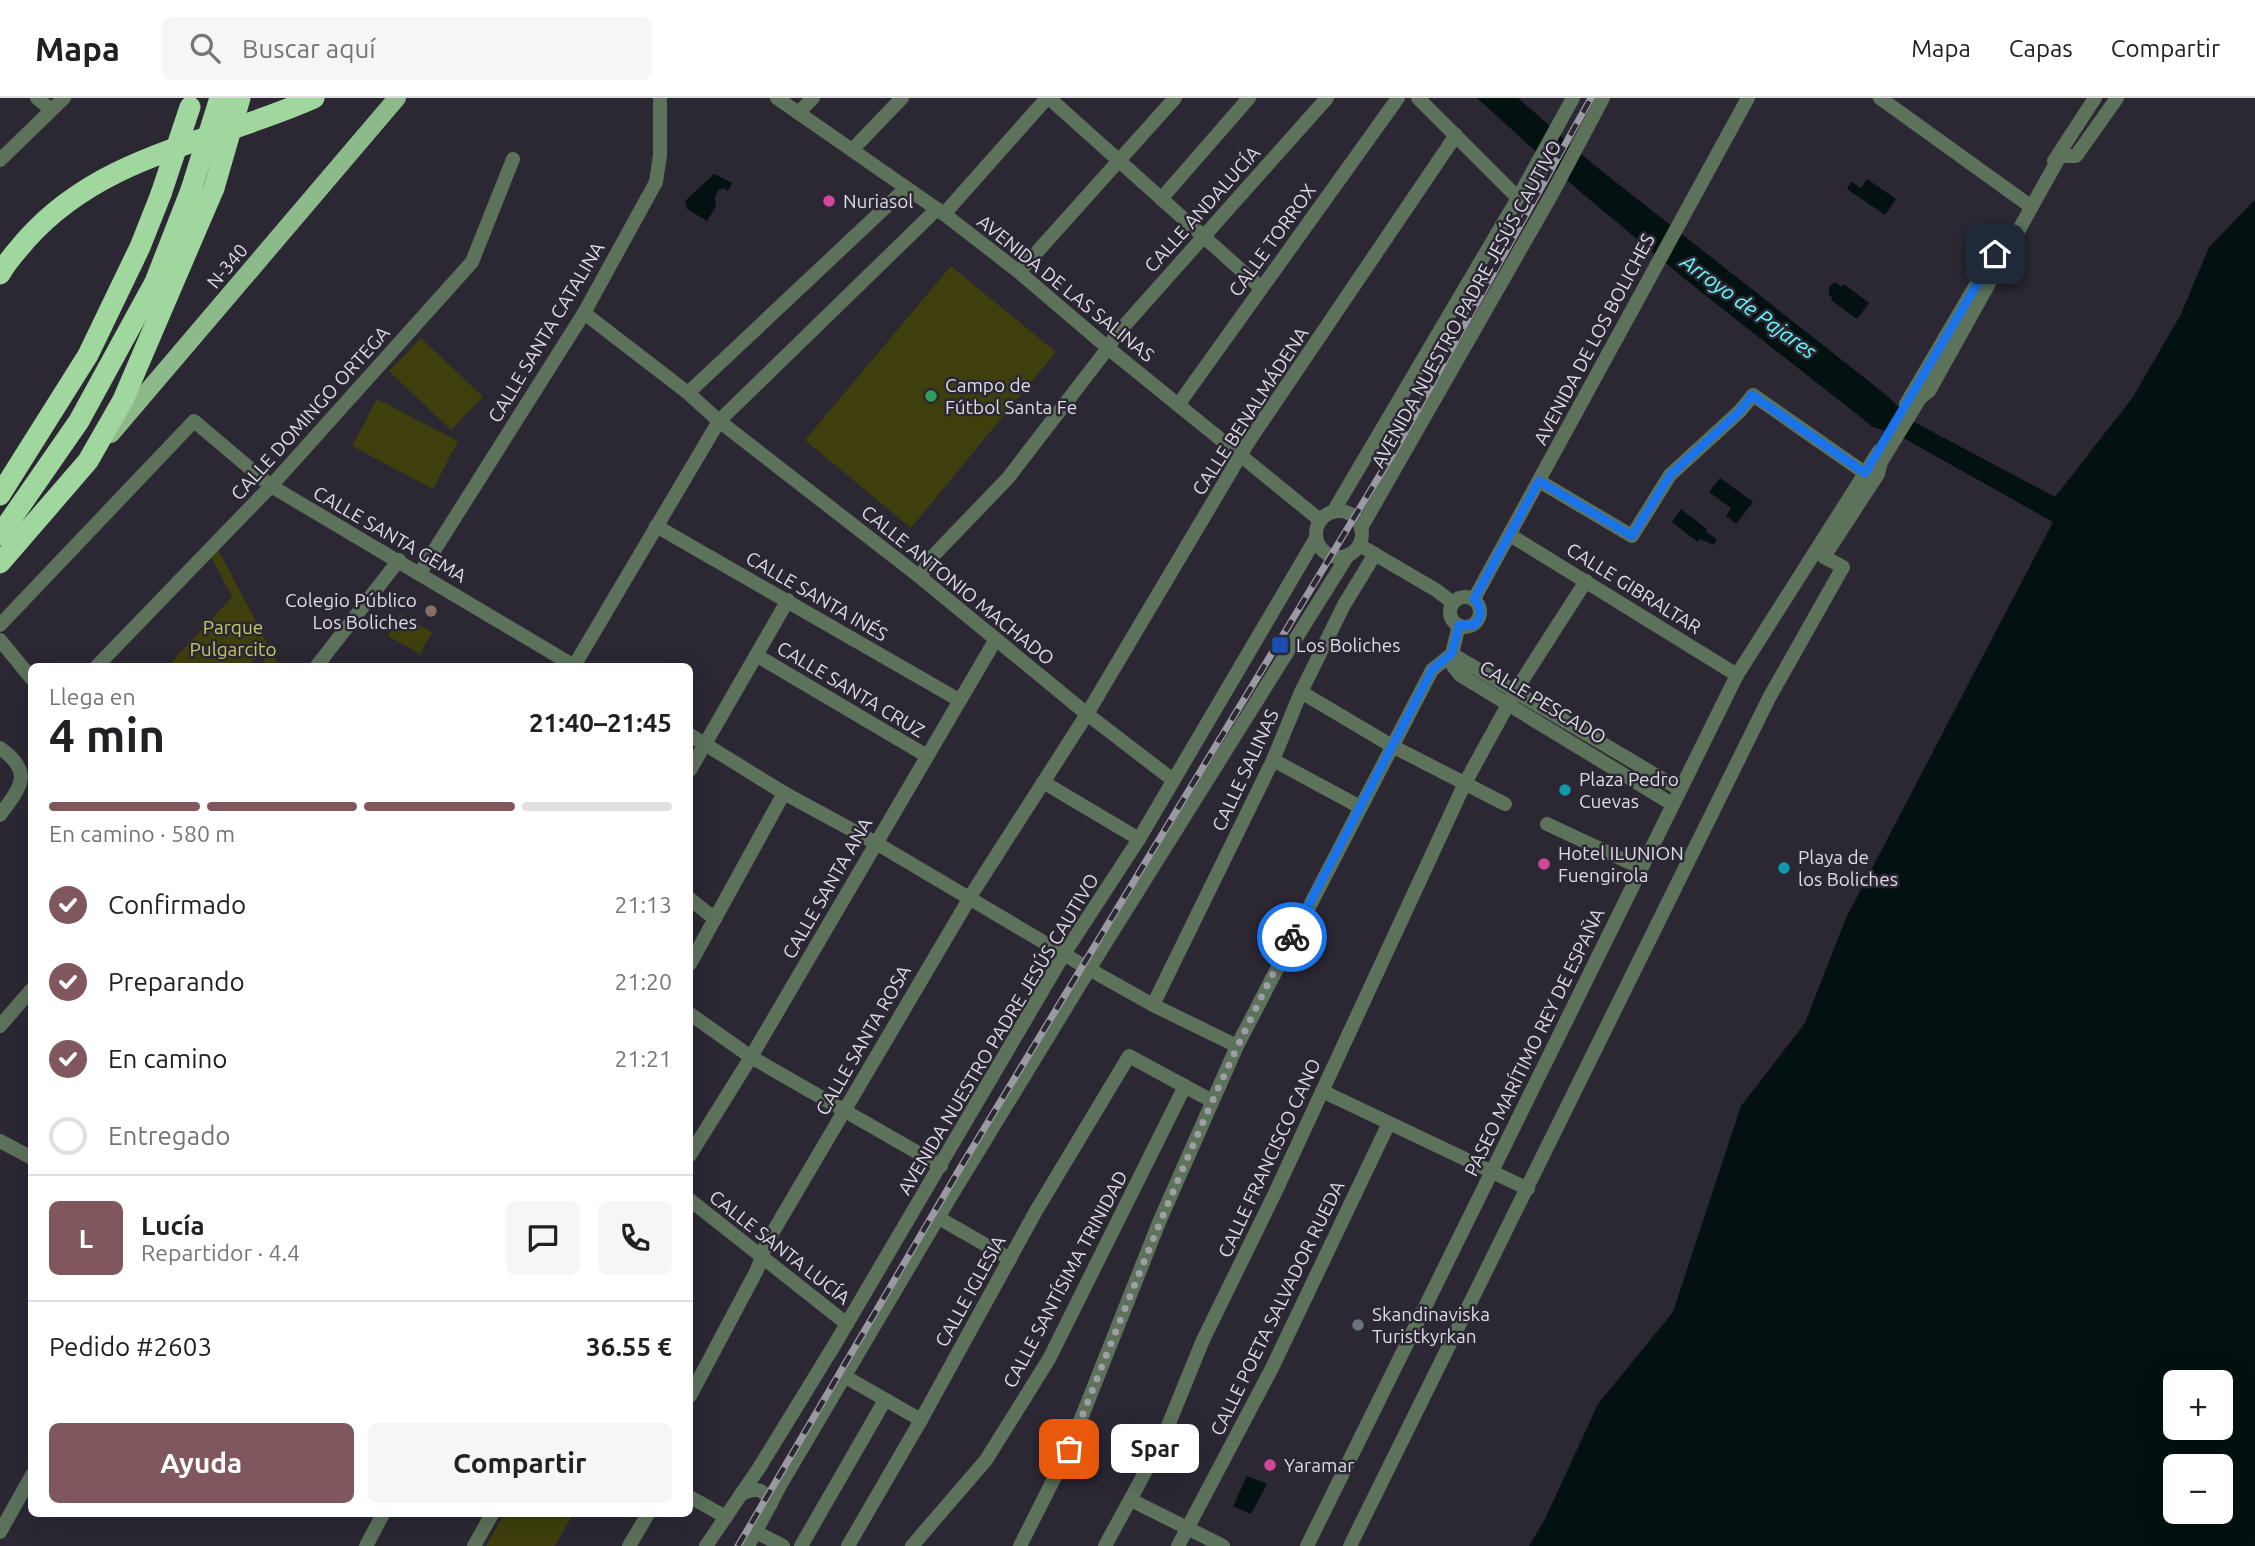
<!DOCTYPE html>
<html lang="es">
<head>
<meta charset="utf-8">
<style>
  body { margin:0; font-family:Ubuntu,sans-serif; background:#f6f6f6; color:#202124; height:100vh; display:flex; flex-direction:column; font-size:26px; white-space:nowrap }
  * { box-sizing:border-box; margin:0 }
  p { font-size:23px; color:#757577 }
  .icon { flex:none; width:38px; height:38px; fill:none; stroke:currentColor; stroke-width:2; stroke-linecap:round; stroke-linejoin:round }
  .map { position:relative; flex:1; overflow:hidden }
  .panel { position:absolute; left:28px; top:565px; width:665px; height:854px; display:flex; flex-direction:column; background:#fff; border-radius:10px; box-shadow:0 7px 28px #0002 }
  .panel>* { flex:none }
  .fabs { position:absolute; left:2163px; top:1272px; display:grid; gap:14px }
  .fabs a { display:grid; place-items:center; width:70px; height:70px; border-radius:10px; background:#fff; box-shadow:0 7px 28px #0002; font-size:35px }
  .pin { position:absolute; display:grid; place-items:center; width:60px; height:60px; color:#fff; margin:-30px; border-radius:14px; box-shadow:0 4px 10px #0006 }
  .courier { position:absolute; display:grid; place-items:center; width:70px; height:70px; margin:-35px; border:5px solid #1a73e8; border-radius:50%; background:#fff; color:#222; box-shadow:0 2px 9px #0007 }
  .bubble { position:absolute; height:49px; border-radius:10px; background:#fff; box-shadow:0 7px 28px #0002; font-size:23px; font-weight:700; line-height:49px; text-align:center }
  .headline em { font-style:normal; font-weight:700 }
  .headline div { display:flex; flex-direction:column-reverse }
  .headline { display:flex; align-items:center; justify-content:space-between; height:119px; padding:0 21px }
  h1 { font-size:46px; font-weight:700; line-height:52px }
  .bar { display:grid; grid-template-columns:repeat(4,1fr); gap:10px 7px; align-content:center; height:84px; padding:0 21px }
  .bar i { height:9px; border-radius:5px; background:#e0e0e0 }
  .bar .selected { background:#7f575c }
  .bar p { grid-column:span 4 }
  .line { display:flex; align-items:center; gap:18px; padding:0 21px; border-top:2px solid #e0e0e0 }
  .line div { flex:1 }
  .round { display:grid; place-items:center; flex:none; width:74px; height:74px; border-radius:10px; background:#f6f6f6 }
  ol { padding:0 21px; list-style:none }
  li { display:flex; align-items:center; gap:21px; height:77px }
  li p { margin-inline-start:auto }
  li .icon { padding:7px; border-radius:50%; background:#7f575c; color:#fff; stroke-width:4 }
  li:last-child { color:#757577 }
  li i { width:38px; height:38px; border:4px solid #e0e0e0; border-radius:50% }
  .button { display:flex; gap:14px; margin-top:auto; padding:14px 21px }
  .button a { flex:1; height:80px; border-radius:10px; background:#7f575c; color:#fff; font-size:28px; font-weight:700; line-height:80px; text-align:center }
  .button a+a { background:#f6f6f6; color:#202124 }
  header { display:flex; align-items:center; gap:42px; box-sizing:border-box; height:98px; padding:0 35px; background:#fff; border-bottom:2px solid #e0e0e0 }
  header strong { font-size:33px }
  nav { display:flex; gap:38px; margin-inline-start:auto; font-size:24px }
  .search { width:490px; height:63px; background:#f6f6f6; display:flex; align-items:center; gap:18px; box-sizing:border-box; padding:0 24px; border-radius:10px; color:#757577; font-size:26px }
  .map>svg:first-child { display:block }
</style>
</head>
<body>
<header>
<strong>Mapa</strong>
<div class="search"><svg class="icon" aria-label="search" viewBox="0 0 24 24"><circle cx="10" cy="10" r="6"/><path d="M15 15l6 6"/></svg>Buscar aquí</div>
<nav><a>Mapa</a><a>Capas</a><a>Compartir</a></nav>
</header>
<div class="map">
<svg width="2255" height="1448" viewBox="0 0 2255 1448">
  <rect width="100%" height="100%" fill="#2b2733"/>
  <!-- green -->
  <g fill="#3e3f0c">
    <path d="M 951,168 L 1056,254 L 911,430 L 805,342 Z"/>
    <path d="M 421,240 L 483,299 L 451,332 L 389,273 Z"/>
    <path d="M 377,301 L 458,343 L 433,391 L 352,348 Z"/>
    <path d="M 215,446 L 280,569 L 267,569 L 261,555 L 247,569 L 167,569 L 232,499 L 208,453 Z"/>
    <path d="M 400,516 L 432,534 L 420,556 L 388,538 Z"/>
    <path d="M 504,1416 L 573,1416 L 555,1448 L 486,1448 Z"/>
  </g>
  <!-- water -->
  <g fill="#041111" fill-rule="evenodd">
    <path d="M 1477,0 L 1518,0 L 1594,67 L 1885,296 L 1914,324 L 2055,399 L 2133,299 L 2181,216 L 2209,149 L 2255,102 L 2255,1448 L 1529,1448 L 1545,1421 L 1598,1306 L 1673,1214 L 1741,1008 L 1805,925 L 1846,820 L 2053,424 L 1900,338 L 1873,329 L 1686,182 L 1577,91 ZM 2175,1284 L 2221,1284 L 2221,1330 L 2175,1330 ZM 2175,1368 L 2221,1368 L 2221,1414 L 2175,1414 Z"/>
    <path d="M 714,76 L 732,85 L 728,93 L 724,90 L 718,92 L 715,99 L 716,108 L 707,123 L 687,111 L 685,103 Z"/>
    <path d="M 1867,81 L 1896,101 L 1885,117 L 1847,91 L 1851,84 L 1861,90 Z"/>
    <path d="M 1835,184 L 1842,189 L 1844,186 L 1869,205 L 1857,221 L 1831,202 L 1832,199 L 1829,197 L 1829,189 Z"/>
    <path d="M 1720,380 L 1753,404 L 1736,426 L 1726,418 L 1731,410 L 1709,394 Z"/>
    <path d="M 1681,411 L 1707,431 L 1706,434 L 1717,441 L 1714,447 L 1700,441 L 1698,444 L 1672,424 Z"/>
    <path d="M 1247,1378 L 1267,1386 L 1251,1416 L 1233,1408 Z"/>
  </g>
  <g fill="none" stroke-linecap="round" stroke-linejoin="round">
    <!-- street -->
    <g stroke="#5c725b" stroke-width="14">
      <path d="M 37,0 L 50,11"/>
      <path d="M 777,0 L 944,116 L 1019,174 L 1108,250 L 1320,422"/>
      <path d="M 1049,0 L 1261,190"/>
      <path d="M 1418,0 L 1518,100"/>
      <path d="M 1880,0 L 2026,105"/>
      <path d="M 798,15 L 813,0"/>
      <path d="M 852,52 L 902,0"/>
      <path d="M 0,62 L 64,0"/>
      <path d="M 2054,63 L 2095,0"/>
      <path d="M 1161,101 L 1249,0"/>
      <path d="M 944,116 L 1047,0"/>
      <path d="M 1019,174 L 1175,0"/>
      <path d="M 584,215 L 688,295 L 719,323 L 920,479 L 1087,616 L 1173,682"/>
      <path d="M 688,295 L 906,90"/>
      <path d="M 1906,306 L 1997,151"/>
      <path d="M 1178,307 L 1398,0"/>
      <path d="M 1539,383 L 1632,438 L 1670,377 L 1740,313 L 1753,297 L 1865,375"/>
      <circle cx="1339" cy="436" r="23"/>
      <path d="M 1333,414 L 1518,100 L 1573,0"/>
      <path d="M 656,428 L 959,602"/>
      <path d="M 1361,430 L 1552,96 L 1603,0"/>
      <path d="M 1510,437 L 1737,577"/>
      <path d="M 1366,451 L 1436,492 L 1453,505"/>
      <path d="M 420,475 L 584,215 L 656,84 L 660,57 L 660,0"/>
      <path d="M 920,479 L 933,458 L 1008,380 L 1108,250 L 1116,237 L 1327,0"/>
      <circle cx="1465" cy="514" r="15"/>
      <path d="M 1474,501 L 1748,0"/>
      <path d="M 0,527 L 194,323 L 271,388 L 576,569"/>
      <path d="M 0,542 L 32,581"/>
      <path d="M 1452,556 L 1453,568 L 1460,577 L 1672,706"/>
      <path d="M 1452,556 L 1679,691"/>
      <path d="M 756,557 L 927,658"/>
      <path d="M 574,568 L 719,323 L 937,111"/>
      <path d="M 96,569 L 271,388 L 472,164 L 513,61"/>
      <path d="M 316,569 L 399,462"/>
      <path d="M 1301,594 L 1392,648 L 1505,706"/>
      <path d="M 690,637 L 784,695 L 876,745 L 1089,871 L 1153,907 L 1237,948"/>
      <path d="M 0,650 C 34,674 21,689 0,717"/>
      <path d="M 1273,662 L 1360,709"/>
      <path d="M 690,672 L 788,502"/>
      <path d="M 1043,684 L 1139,741"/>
      <path d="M 1547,726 L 1641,770"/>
      <path d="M 690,801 L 715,821"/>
      <path d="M 690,866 L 784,695"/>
      <path d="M 1153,907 L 1273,662 L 1301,594 L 1344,507 L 1375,456"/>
      <path d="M 690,916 L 751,959 L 941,1068"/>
      <path d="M 0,928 L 32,891"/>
      <path d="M 1322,993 L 1528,1091"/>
      <path d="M 0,1043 L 32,1060"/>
      <path d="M 690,1057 L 751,959 L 996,541"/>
      <path d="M 690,1102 L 847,1226"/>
      <path d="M 939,1120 L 1010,1161"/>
      <path d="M 844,1278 L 921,1322"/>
      <path d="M 690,1298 L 757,1172 L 767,1144 L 975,791 L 1087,616 L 1249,343 L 1456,37"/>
      <path d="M 741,1396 C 756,1389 764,1390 771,1406"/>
      <path d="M 690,1399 L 726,1419"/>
      <path d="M 1131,1402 L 1223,1448"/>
      <path d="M 0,1434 L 32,1377"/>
      <path d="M 756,1434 L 783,1448"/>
      <path d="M 366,1448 L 383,1416"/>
      <path d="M 474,1448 L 492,1416"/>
      <path d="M 629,1448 L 648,1416"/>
      <path d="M 706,1448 L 759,1370 L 835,1246 L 1064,856 L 1139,741 L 1316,440"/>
      <path d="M 748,1448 L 781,1386 L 948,1103 L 1101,852 L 1348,457"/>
      <path d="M 801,1448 L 885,1302"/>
      <path d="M 848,1448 L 921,1322 L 1036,1113 L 1129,958 L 1212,1003"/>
      <path d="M 912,1448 L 986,1362 L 1049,1261 L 1185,988"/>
      <path d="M 1020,1448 L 1069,1351 L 1160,1122 L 1237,948 L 1432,572 L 1452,556 L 1459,527"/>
      <path d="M 1105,1448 L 1161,1345 L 1203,1242 L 1275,1095 L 1465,685 L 1516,592 L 1586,483"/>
      <path d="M 1178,1448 L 1272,1270 L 1389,1025"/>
      <path d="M 1307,1448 L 1737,577 L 1879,353"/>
      <path d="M 1350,1448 L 1769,600 L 1843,469 L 1824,459 L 1878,376 L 1881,364 L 1920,300 L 1929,293 L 2060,58 L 2076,58 L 2117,0"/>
    </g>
    <!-- primary -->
    <path stroke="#8dba8b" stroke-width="18" d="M 111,336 L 397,0"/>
    <!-- highway -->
    <g stroke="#a0d79e" stroke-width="21">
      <path d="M 0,176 C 7,163 17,153 26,142 C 103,55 214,45 314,0"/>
      <path d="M 0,397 L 88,257 L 140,149 L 161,96"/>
      <path d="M 0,437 L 79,323 L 155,184 L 191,92"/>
      <path d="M 0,465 L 88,363 L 123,302 L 214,90"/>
    </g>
    <!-- rail casing -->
    <g stroke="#9b99a2" stroke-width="7">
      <path id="rail" d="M 738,1448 L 959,1072 L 1395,352 L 1591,0"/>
    </g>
    <!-- rail -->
    <use href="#rail" stroke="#2b2733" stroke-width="4.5" stroke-dasharray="13" stroke-linecap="butt"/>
    <!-- highway-bridge -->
    <g stroke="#a0d79e" stroke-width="21">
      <path d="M 214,90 L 240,0"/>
      <path d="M 191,92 L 219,3"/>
      <path d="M 161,96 L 190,9"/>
    </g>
  </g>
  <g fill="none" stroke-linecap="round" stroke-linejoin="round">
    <!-- done -->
    <path stroke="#9f9da6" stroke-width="7" stroke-dasharray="0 12.6" d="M 1069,1351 C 1138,1178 1205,1004 1292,839"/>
    <!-- route -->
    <path stroke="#1a73e8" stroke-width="9" d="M 1292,839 L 1432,572 L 1452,555 L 1459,527 L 1474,527 C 1482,519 1483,509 1474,501 L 1539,383 L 1632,438 L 1670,377 L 1740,313 L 1752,297 L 1865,375 L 1995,156"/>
  </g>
  <!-- markers -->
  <g fill="#d1479c" stroke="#2b2733" stroke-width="2.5">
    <circle cx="829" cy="103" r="7"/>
    <circle cx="1544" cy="766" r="7"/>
    <circle cx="1270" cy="1367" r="7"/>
  </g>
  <circle fill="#2e9e5b" stroke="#2b2733" stroke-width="2.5" cx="931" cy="298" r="7"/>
  <circle fill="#8d6e63" stroke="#2b2733" stroke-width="2.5" cx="431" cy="513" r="7"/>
  <rect fill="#1a4fb4" stroke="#2b2733" stroke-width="2.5" x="1271" y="538" width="18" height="18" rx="3.5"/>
  <g fill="#0f9aa8" stroke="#2b2733" stroke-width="2.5">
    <circle cx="1565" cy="692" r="7"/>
    <circle cx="1784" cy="770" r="7"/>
  </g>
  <circle fill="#6b7280" stroke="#2b2733" stroke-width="2.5" cx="1358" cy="1227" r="7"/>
  <g text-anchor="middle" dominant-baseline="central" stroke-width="5" stroke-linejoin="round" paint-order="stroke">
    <!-- poi labels -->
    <g font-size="19" fill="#dedce4" stroke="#2b2733" text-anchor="start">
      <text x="843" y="103">Nuriasol</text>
      <text x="945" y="287">Campo de<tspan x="945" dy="22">Fútbol Santa Fe</tspan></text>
      <text x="417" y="502" text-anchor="end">Colegio Público<tspan x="417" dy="22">Los Boliches</tspan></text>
      <text x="1296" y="547">Los Boliches</text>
      <text x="1579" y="681">Plaza Pedro<tspan x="1579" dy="22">Cuevas</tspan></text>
      <text x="1558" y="755">Hotel ILUNION<tspan x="1558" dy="22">Fuengirola</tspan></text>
      <text x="1798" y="759">Playa de<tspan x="1798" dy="22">los Boliches</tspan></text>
      <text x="1372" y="1216">Skandinaviska<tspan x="1372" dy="22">Turistkyrkan</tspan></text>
      <text x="1284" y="1367">Yaramar</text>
    </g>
    <!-- street labels -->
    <g font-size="19" fill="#dedce4" stroke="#2b2733">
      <text transform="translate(1202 111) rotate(-48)">CALLE ANDALUCÍA</text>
      <text transform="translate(1272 142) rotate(-54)">CALLE TORROX</text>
      <text transform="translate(227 168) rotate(-50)">N-340</text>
      <text transform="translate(1066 190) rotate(39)">AVENIDA DE LAS SALINAS</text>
      <text transform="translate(1466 206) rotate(-61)">AVENIDA NUESTRO PADRE JESÚS CAUTIVO</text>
      <text transform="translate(546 234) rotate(-59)">CALLE SANTA CATALINA</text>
      <text transform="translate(1594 241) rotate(-62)">AVENIDA DE LOS BOLICHES</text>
      <text transform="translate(1250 313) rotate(-57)">CALLE BENALMÁDENA</text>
      <text transform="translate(310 315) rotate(-48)">CALLE DOMINGO ORTEGA</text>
      <text transform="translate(390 436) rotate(30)">CALLE SANTA GEMA</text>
      <text transform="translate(958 487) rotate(39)">CALLE ANTONIO MACHADO</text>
      <text transform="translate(1634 490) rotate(32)">CALLE GIBRALTAR</text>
      <text transform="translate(817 498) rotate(30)">CALLE SANTA INÉS</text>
      <text transform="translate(851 591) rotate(31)">CALLE SANTA CRUZ</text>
      <text transform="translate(1543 604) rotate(31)">CALLE PESCADO</text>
      <text transform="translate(1245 672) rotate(-65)">CALLE SALINAS</text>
      <text transform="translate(827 790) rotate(-60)">CALLE SANTA ANA</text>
      <text transform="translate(998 936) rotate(-59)">AVENIDA NUESTRO PADRE JESÚS CAUTIVO</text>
      <text transform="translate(863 942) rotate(-60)">CALLE SANTA ROSA</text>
      <text transform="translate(1534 944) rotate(-64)">PASEO MARÍTIMO REY DE ESPAÑA</text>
      <text transform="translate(1269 1060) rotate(-65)">CALLE FRANCISCO CANO</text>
      <text transform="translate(780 1149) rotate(38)">CALLE SANTA LUCÍA</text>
      <text transform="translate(1065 1181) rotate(-62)">CALLE SANTÍSIMA TRINIDAD</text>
      <text transform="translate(970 1193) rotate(-61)">CALLE IGLESIA</text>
      <text transform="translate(1277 1210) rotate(-64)">CALLE POETA SALVADOR RUEDA</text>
    </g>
    <!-- park labels -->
    <g font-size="19" fill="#c6c963" stroke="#2b2733">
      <text x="233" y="529">Parque<tspan x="233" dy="22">Pulgarcito</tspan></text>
    </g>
    <!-- water labels -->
    <g font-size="21" font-style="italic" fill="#66fcfd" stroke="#2b2733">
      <text transform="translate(1749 208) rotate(36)">Arroyo de Pajares</text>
    </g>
  </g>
</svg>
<div class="fabs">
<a>+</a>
<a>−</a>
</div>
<div class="pin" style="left:1069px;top:1351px;background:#ea580c"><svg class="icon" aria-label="bag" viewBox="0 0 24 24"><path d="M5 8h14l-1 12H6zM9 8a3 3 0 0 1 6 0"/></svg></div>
<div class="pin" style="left:1995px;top:156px;background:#1f2937"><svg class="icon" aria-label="home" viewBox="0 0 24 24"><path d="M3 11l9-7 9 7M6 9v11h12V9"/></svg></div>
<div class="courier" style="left:1292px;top:839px"><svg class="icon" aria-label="bike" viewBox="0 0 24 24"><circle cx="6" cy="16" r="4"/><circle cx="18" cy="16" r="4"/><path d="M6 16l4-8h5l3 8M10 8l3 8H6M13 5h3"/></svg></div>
<div class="bubble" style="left:1111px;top:1326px;width:88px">Spar</div>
<section class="panel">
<div class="headline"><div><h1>4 min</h1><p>Llega en</p></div><em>21:40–21:45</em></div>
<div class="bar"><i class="selected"></i><i class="selected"></i><i class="selected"></i><i></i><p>En camino · 580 m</p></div>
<ol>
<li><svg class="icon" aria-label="check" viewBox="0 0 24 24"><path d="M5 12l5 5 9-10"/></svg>Confirmado<p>21:13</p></li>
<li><svg class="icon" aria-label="check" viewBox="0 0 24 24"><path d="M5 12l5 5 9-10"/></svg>Preparando<p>21:20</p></li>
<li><svg class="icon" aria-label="check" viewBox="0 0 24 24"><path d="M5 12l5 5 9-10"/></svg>En camino<p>21:21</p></li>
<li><i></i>Entregado</li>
</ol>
<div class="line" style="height:126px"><b class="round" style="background:#7f575c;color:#fff">L</b><div><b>Lucía</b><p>Repartidor · 4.4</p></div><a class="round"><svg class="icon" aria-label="chat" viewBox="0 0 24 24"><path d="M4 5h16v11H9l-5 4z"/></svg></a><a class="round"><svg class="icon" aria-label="phone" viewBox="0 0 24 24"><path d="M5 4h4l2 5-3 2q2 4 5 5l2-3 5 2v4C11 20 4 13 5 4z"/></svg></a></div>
<div class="line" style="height:91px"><div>Pedido #2603</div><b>36.55 €</b></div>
<div class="button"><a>Ayuda</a><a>Compartir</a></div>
</section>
</div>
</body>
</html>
